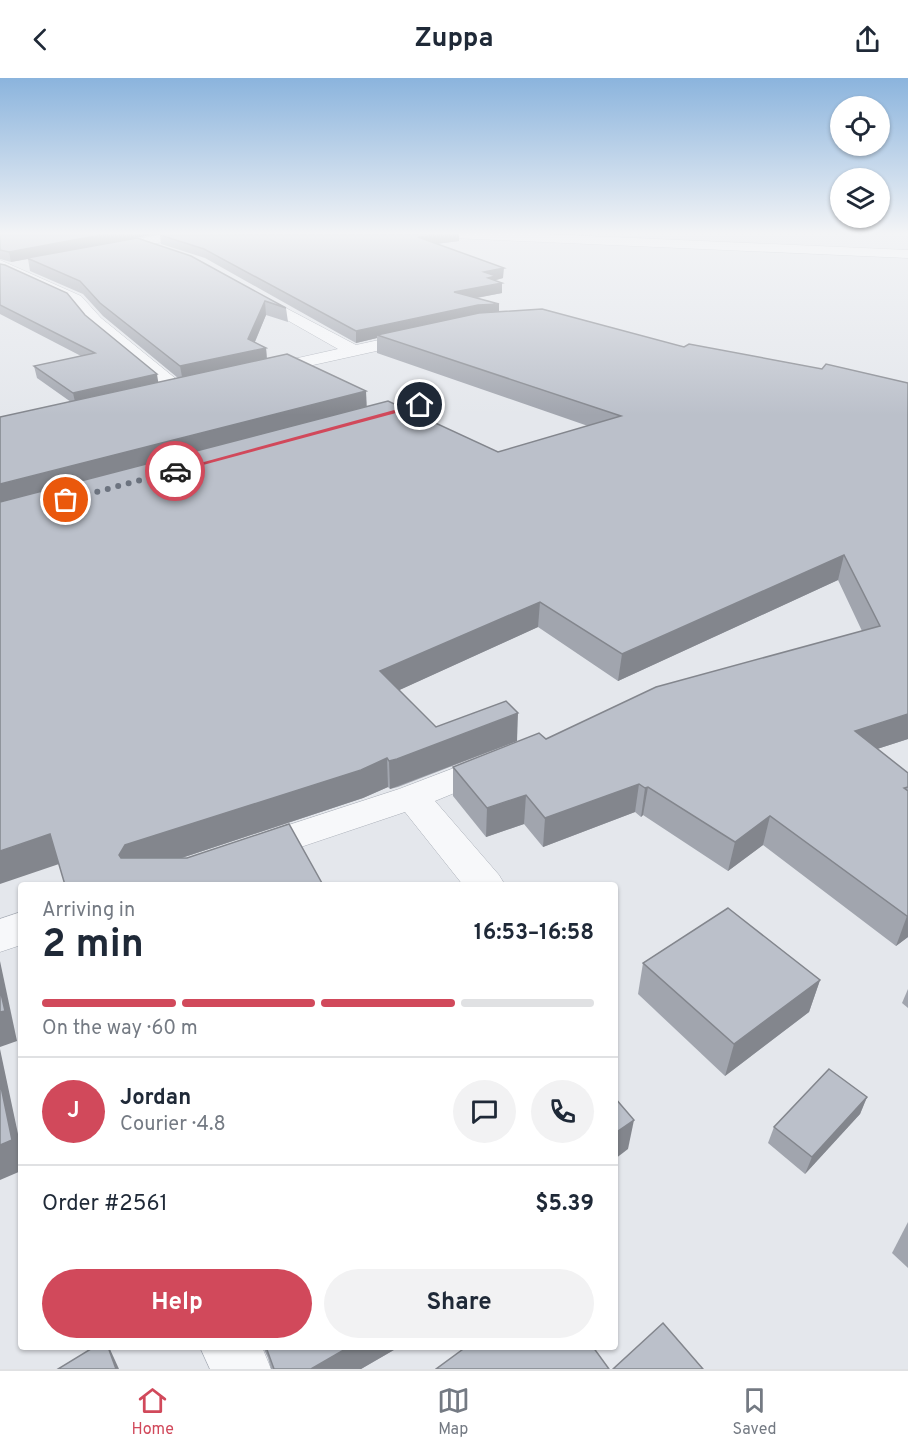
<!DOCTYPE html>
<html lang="en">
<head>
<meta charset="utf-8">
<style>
  body { margin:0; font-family:Overpass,sans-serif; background:#f2f2f3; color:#1f2937; height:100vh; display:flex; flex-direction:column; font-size:22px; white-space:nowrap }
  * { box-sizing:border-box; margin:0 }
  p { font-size:20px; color:#747a83 }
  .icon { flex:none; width:33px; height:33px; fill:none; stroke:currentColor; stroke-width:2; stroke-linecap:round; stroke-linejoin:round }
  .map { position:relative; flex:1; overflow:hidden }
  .sheet { position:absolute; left:18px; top:804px; width:600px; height:468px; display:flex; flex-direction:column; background:#fff; border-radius:6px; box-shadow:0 2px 4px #0004 }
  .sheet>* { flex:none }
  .controls { position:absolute; left:830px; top:18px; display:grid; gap:12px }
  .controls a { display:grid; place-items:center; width:60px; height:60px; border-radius:50%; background:#fff; box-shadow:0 2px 4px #0004; font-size:30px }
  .pin { position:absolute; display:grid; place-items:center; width:51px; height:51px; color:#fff; margin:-26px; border:3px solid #fff; border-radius:50%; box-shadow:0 2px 6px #0007 }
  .courier { position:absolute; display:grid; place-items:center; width:60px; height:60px; margin:-30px; border:4px solid #d1495b; border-radius:50%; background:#fff; color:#222; box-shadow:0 2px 8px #0007 }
  .summary em { font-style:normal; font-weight:700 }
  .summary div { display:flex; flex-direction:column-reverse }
  .summary { display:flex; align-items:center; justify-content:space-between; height:102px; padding:0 24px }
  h1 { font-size:39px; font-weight:700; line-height:45px }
  .bar { display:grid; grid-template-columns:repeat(4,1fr); gap:9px 6px; align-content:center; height:72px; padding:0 24px }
  .bar i { height:8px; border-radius:4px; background:#e0e1e3 }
  .bar .active { background:#d1495b }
  .bar p { grid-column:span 4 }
  .line { display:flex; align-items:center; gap:15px; padding:0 24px; border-top:2px solid #e0e1e3 }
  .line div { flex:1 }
  .round { display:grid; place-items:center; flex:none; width:63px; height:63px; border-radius:32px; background:#f2f2f3 }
  .button { display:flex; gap:12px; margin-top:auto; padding:12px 24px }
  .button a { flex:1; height:69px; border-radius:36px; background:#d1495b; color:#fff; font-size:24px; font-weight:700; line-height:69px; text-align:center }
  .button a+a { background:#f2f2f3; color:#1f2937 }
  header { display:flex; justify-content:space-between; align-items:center; height:78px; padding:0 24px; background:#fff; font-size:27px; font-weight:700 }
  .menu { display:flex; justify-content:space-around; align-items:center; height:84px; border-top:2px solid #e0e1e3; background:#fff; font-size:16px; color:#747a83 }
  .menu a { display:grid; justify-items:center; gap:3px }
  .menu .active { color:#d1495b }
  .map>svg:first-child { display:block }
</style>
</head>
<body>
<header><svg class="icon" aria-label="back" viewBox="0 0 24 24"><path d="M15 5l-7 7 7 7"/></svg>Zuppa<svg class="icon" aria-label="share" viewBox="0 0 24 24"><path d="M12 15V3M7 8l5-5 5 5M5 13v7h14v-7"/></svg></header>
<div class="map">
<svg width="908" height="1291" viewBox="0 0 908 1291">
  <rect width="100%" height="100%" fill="#e4e7ec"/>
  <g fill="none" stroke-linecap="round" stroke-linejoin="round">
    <!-- street casing -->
    <g stroke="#a9aeb7" stroke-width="1">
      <g id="street">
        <path d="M 163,156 L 190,156 L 184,160 L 105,175 L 98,171 L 105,167 Z"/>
        <path d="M 0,182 L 81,218 L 101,240 L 186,309 L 188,313 L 186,317 L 172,317 L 89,246 L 71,224 L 0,191 Z"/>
        <path d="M 248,210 L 356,267 L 420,253 L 428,258 L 426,262 L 259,299 L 253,298 L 250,294 L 253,290 L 338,271 L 243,217 L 241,214 Z"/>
        <path d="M 420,321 L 427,323 L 430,327 L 427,331 L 361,349 L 354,347 L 351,343 L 354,339 Z"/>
        <path d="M 496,674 L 508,677 L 513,685 L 508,693 L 435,723 L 499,797 L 505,807 L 463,807 L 405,734 L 253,785 L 239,781 L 234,772 L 239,763 L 399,711 Z"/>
        <path d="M 21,834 L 21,867 L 0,874 L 0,841 Z"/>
        <path d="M 200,1269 L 262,1269 L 271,1291 L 210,1291 Z"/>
      </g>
    </g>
    <!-- secondary casing -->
    <g stroke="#a9aeb7" stroke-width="1">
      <path id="secondary" d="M 447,156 L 543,156 L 908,172 L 908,180 L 453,160 Z"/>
    </g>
    <!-- street -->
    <use href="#street" fill="#f7f8fa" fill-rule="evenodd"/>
    <!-- secondary -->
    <use href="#secondary" fill="#fff" fill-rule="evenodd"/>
  </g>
  <!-- wall -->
  <g fill="#a1a5ae">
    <path d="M 0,156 L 137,160 L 286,230 L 288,244 L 266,237 L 255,264 L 266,270 L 267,281 L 367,329 L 498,374 L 588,348 L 377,275 L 377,260 L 356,265 L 205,180 L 161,166 L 160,157 L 459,156 L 459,163 L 437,166 L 503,200 L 496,202 L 496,203 L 502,205 L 502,215 L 477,220 L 499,226 L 499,234 L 684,269 L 822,291 L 908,661 L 877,671 L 908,695 L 908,859 L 896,868 L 763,767 L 728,793 L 643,737 L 641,739 L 635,734 L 543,769 L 524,746 L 486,759 L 453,718 L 453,689 L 546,661 L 862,553 L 838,502 L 618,603 L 538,549 L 399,612 L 436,649 L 517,663 L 398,709 L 390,711 L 388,709 L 363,720 L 182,780 L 323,807 L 65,807 L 71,324 L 37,300 L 34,288 L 81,278 L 0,236 L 0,186 L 85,237 L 158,305 L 178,300 L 103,238 L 83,216 L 30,193 L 28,181 L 11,184 L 0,181 Z"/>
    <path d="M 643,885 L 820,902 L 809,934 L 725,998 L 638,916 Z"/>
    <path d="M 908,911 L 908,930 L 902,925 Z"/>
    <path d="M 867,1019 L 860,1036 L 805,1096 L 768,1065 L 774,1049 Z"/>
    <path d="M 908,1144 L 908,1190 L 892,1175 Z"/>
    <path d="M 263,1269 L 399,1269 L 361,1291 L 271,1291 L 268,1280 Z"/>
  </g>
  <!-- shaded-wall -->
  <g fill="#83868d">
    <path d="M 106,156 L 156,156 L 11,184 L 9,174 Z"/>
    <path d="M 443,156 L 459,156 L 459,163 L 418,168 L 418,159 Z"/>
    <path d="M 504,190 L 503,200 L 496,202 L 496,206 L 502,205 L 502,215 L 454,224 L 454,214 L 484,194 Z"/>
    <path d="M 265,223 L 266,237 L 251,273 L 266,270 L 267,285 L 183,304 L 180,288 L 248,261 Z"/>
    <path d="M 499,226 L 499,236 L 377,257 L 377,260 L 356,265 L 356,253 L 478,227 Z"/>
    <path d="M 157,296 L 159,309 L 76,328 L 73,315 Z"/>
    <path d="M 366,313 L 367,333 L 0,431 L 0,406 Z"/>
    <path d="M 844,477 L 838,502 L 618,603 L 622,576 Z"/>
    <path d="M 540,524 L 538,549 L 382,620 L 380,593 Z"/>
    <path d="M 518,635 L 517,663 L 390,711 L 389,683 Z"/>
    <path d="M 908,636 L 908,661 L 846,681 L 855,653 Z"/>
    <path d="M 387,680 L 388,709 L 363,720 L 133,796 L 119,777 L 125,767 Z"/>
    <path d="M 639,706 L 635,734 L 543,769 L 545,740 Z"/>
    <path d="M 648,709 L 643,737 L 641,739 L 645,710 Z"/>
    <path d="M 526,717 L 524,746 L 486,759 L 487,730 Z"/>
    <path d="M 770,738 L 763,767 L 728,793 L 735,764 Z"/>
    <path d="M 50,756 L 59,786 L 0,806 L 0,773 Z"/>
    <path d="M 907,838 L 908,838 L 908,859 L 896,868 Z"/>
    <path d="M 0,883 L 17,963 L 0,969 Z"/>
    <path d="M 820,902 L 809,934 L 725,998 L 734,966 Z"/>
    <path d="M 0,971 L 21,1070 L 21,1093 L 0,1102 Z"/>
    <path d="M 867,1019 L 860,1036 L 805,1096 L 812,1079 Z"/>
    <path d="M 634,1042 L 628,1071 L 615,1081 L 615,1055 Z"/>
    <path d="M 108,1269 L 109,1269 L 119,1291 L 116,1291 Z"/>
    <path d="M 349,1269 L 399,1269 L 361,1291 L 311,1291 Z"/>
  </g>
  <!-- building -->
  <g fill="#bbc0ca" stroke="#83868d" stroke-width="1.5">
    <path d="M 0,156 L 106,156 L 9,174 L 0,172 Z"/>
    <path d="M 443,156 L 418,159 L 504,190 L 484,194 L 496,198 L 488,200 L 502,205 L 454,214 L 499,226 L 478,227 L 356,253 L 204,171 L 160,157 Z"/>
    <path d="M 137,160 L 191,178 L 286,230 L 265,223 L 248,261 L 266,270 L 180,288 L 100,225 L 80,203 L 27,180 Z"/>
    <path d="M 0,186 L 5,187 L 67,215 L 85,237 L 157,296 L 73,315 L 34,288 L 95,275 L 0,227 Z"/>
    <path d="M 542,231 L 684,269 L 689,266 L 822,291 L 826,286 L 908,305 L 908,636 L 855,653 L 908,695 L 908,709 L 904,710 L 908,713 L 908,838 L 907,838 L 770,738 L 735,764 L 648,709 L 645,710 L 639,706 L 545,740 L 526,717 L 487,730 L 453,689 L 539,655 L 546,661 L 656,609 L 880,548 L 844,477 L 622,576 L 540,524 L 380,593 L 436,649 L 506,623 L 518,635 L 397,681 L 389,683 L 387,680 L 361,692 L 125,767 L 119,777 L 121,780 L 187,780 L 289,746 L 323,807 L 65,807 L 50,756 L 0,773 L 0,424 L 388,323 L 498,374 L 621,338 L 377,257 L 479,235 Z"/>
    <path d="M 287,276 L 366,313 L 0,406 L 0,339 Z"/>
    <path d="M 728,830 L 820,902 L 734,966 L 643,885 Z"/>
    <path d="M 0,911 L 5,933 L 0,934 Z"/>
    <path d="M 829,991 L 867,1019 L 812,1079 L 774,1049 Z"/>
    <path d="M 0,1004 L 12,1062 L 0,1067 Z"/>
    <path d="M 615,1020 L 634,1042 L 615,1055 Z"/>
    <path d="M 663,1245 L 703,1291 L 613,1291 Z"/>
    <path d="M 94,1269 L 108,1269 L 116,1291 L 58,1291 Z"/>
    <path d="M 266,1269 L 349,1269 L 311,1291 L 274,1291 Z"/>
    <path d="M 466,1269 L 593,1269 L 609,1291 L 436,1291 Z"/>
  </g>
  <!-- sky -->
  <linearGradient id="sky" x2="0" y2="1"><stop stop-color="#8bb4dd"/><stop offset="0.46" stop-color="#f3f4f6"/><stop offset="1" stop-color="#f3f4f6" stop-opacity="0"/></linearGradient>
  <rect width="908" height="337" fill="url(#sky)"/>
  <!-- route -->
  <path fill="#d1495b" d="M 420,325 L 422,328 L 177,394 L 171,393 Z"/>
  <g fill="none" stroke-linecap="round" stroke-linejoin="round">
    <!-- done -->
    <path stroke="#6c737f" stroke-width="6" stroke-dasharray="0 10.8" d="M 66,422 L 175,393"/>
  </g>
</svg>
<div class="controls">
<a><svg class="icon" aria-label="locate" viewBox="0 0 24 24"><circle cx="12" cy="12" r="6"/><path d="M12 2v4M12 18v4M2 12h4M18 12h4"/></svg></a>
<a><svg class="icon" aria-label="layers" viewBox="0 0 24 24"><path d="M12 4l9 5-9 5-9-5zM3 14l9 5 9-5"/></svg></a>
</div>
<div class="pin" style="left:66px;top:422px;background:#ea580c"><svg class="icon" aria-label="bag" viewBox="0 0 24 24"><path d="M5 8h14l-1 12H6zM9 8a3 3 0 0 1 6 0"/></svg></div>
<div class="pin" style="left:420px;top:327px;background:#1f2937"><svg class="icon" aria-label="home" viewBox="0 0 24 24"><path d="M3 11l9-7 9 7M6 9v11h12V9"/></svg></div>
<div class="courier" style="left:175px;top:393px"><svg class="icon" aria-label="car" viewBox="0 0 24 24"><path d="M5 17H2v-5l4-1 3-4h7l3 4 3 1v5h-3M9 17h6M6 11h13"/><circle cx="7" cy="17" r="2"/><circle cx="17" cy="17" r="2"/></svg></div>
<section class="sheet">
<div class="summary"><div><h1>2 min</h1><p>Arriving in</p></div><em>16:53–16:58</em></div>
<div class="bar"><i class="active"></i><i class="active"></i><i class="active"></i><i></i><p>On the way · 60 m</p></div>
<div class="line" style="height:108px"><b class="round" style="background:#d1495b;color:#fff">J</b><div><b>Jordan</b><p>Courier · 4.8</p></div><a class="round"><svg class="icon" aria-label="chat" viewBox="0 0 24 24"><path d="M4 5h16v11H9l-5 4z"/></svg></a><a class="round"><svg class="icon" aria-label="phone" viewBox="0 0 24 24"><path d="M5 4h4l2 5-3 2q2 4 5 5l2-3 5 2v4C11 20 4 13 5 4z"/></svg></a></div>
<div class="line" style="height:78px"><div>Order #2561</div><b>$5.39</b></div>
<div class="button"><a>Help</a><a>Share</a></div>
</section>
</div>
<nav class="menu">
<a class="active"><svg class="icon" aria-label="home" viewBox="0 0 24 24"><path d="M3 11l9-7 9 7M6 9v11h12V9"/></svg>Home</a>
<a><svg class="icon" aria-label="map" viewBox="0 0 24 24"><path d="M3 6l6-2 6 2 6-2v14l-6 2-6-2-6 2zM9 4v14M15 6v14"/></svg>Map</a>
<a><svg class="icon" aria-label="saved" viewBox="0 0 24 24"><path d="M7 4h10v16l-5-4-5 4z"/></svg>Saved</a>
</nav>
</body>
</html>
